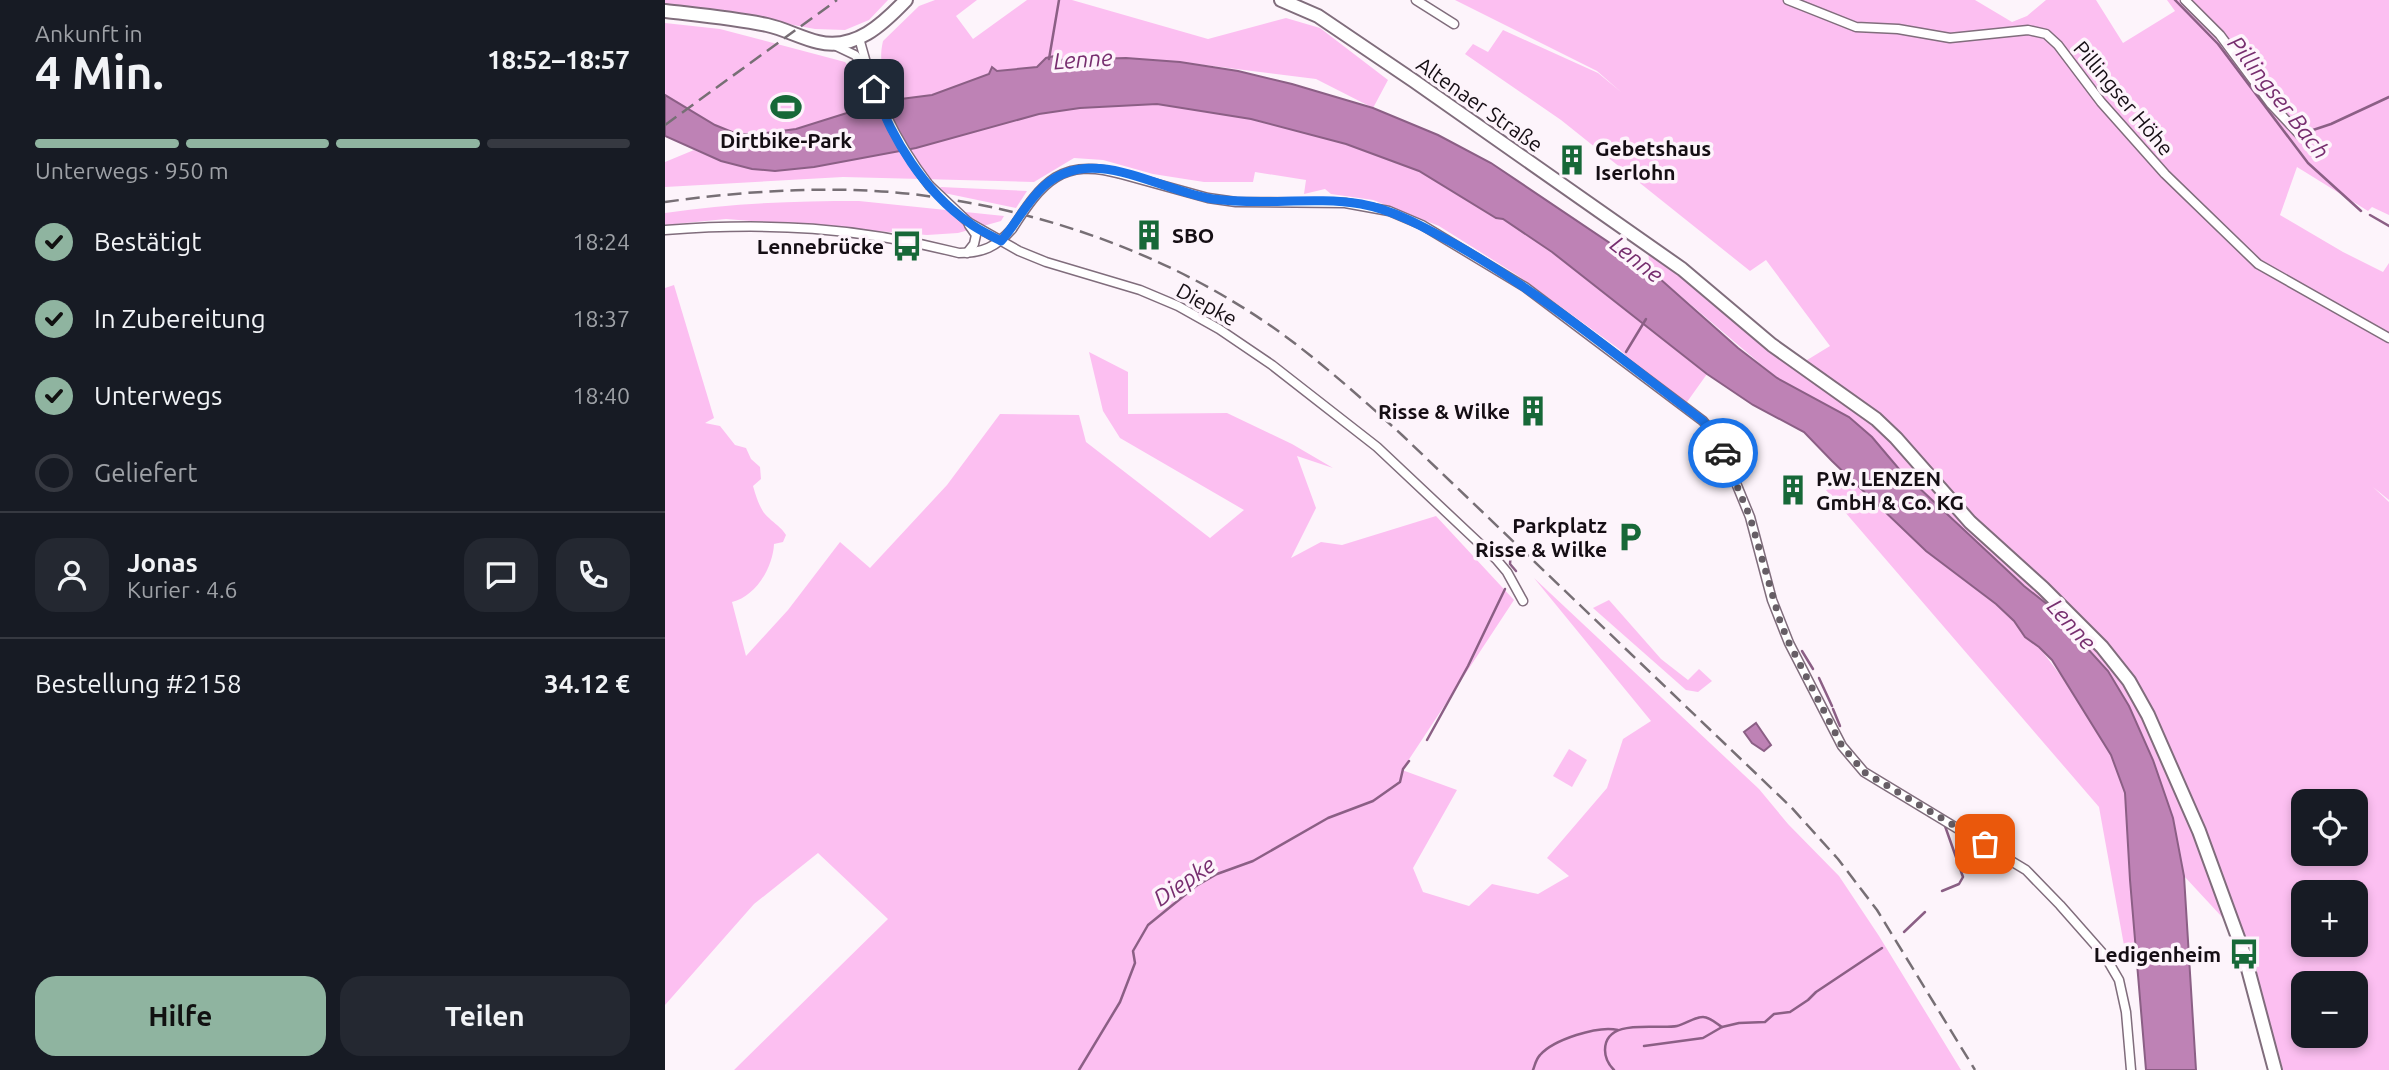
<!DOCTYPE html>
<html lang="de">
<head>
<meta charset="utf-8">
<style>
  body { margin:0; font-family:Ubuntu,sans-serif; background:#242831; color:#f1f3f6; height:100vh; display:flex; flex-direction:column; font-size:26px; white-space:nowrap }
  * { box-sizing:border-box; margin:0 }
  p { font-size:23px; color:#9ea1a6 }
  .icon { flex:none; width:38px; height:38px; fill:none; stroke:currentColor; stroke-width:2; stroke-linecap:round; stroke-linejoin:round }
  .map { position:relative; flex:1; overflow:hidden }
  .side { display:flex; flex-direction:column; background:#171b24; width:665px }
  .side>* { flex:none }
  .controls { position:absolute; left:1626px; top:789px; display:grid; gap:14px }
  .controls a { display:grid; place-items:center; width:77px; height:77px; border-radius:14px; background:#171b24; box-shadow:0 4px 10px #0003; font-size:35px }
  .pin { position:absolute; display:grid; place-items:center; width:60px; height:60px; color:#fff; margin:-30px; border-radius:14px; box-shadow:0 4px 10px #0006 }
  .courier { position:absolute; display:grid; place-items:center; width:70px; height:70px; margin:-35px; border:5px solid #1a73e8; border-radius:50%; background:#fff; color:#222; box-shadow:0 2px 9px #0007 }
  .overview em { font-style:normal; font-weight:600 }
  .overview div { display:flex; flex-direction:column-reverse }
  .overview { display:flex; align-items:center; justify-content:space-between; height:119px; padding:0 35px }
  h1 { font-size:46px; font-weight:600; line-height:52px }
  .bar { display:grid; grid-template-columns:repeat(4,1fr); gap:10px 7px; align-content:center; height:84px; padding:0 35px }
  .bar i { height:9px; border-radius:5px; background:#363941 }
  .bar .current { background:#8fb4a0 }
  .bar p { grid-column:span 4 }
  .line { display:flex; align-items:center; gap:18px; padding:0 35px; border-top:2px solid #363941 }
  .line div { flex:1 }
  .round { display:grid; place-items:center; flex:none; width:74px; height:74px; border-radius:21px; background:#242831 }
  ol { padding:0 35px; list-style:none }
  li { display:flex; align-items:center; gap:21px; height:77px }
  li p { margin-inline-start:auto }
  li .icon { padding:7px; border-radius:50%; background:#8fb4a0; color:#111; stroke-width:4 }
  li:last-child { color:#9ea1a6 }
  li i { width:38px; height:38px; border:4px solid #363941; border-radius:50% }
  .cta { display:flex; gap:14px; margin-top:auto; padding:14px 35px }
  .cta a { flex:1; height:80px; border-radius:21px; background:#8fb4a0; color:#111; font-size:28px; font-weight:600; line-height:80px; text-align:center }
  .cta a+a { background:#242831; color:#f1f3f6 }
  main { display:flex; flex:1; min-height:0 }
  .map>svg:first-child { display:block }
</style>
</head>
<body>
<main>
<section class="side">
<div class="overview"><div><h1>4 Min.</h1><p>Ankunft in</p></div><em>18:52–18:57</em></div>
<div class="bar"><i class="current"></i><i class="current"></i><i class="current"></i><i></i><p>Unterwegs · 950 m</p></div>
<ol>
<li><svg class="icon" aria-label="check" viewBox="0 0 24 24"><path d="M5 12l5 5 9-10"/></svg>Bestätigt<p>18:24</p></li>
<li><svg class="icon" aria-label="check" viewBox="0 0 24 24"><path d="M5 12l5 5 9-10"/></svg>In Zubereitung<p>18:37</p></li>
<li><svg class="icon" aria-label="check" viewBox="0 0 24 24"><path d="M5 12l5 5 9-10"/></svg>Unterwegs<p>18:40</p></li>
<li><i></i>Geliefert</li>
</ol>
<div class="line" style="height:126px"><a class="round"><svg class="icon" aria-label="person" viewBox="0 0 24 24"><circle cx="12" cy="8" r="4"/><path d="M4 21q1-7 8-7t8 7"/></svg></a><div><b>Jonas</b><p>Kurier · 4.6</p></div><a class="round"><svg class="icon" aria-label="chat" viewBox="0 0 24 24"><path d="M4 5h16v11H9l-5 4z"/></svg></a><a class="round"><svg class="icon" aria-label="phone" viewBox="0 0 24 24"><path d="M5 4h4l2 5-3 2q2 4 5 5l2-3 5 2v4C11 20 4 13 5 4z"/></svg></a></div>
<div class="line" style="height:91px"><div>Bestellung #2158</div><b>34.12 €</b></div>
<div class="cta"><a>Hilfe</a><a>Teilen</a></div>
</section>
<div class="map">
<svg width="1724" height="1070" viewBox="0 0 1724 1070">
  <rect width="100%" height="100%" fill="#fdf4fb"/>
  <!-- green -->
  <g fill="#fcbff1" fill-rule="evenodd">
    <path d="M 0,0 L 223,0 L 204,20 L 180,30 L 150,29 L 63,13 L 0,7 Z"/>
    <path d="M 270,0 L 312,0 L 291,16 L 308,39 L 362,0 L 407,0 L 543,39 L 621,18 L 655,28 L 723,80 L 708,108 L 651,79 L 515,62 L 461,58 L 388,60 L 388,56 L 381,58 L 372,67 L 324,74 L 267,95 L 220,101 C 223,78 212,67 218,41 L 254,6 Z"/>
    <path d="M 790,0 L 1310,0 L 1347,22 L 1362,16 L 1381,0 L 1431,0 L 1458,43 L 1510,11 L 1502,0 L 1724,0 L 1724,215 L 1707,207 L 1703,211 L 1632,167 L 1615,215 L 1678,252 L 1718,272 L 1724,263 L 1724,500 L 1708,487 L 1724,502 L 1724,1070 L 1618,1070 L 1582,944 L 1519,876 L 1508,818 L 1488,760 L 1464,706 L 1443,671 L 1383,605 L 1359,586 L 1266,499 L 1234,469 L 1207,437 L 1184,417 L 1112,378 L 985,270 L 983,251 L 1021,277 L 1129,368 L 1165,346 L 1101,260 L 1085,271 L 896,120 L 800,54 L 808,44 L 823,52 L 838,30 L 933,73 L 956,92 L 932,71 ZM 1638,802 L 1690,802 L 1690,854 L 1638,854 ZM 1638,892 L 1690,892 L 1690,945 L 1638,945 ZM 1638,984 L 1690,984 L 1690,1036 L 1638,1036 Z"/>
    <path d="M 0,23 L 55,29 L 180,62 L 196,82 L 206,106 C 170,117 110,141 73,134 C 47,129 21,110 0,95 Z"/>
    <path d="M 463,104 C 546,103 631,126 708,154 C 723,160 739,164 754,171 C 780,184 805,203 831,218 L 838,219 L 887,252 L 1042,374 L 1017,409 L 954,349 L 852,275 L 774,226 L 708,200 L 666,194 L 660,189 L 639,194 L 641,180 L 590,172 L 588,182 L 539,182 L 488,174 L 438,160 L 409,158 L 369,182 L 178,177 L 0,187 L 0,162 L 29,150 L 56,161 L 110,171 L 149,167 L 251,148 L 374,114 L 415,108 Z"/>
    <path d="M 275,187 L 362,191 L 351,208 L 279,193 Z"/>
    <path d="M 194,201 L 339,216 L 336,221 L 293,233 L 262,235 L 61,219 L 0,225 L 0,213 C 65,203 129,201 194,201 Z"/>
    <path d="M 9,285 L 49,418 L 40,423 L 55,426 L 70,445 L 81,448 L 86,459 L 95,467 L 96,479 L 88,486 C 91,496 95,511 104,518 C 110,524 116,527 121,535 L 118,542 L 109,544 C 108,568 90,597 67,602 L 81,656 L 123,610 L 175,542 L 205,568 L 282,485 L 335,414 L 414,415 L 421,442 L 545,538 L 579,510 L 455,438 L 438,411 L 424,352 L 463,372 L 463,414 L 562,413 L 627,444 L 668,468 L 632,456 L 651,508 L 626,558 L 656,542 L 677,545 L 771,516 L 849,600 L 737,770 L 792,790 L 748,868 L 758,892 L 804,906 L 827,884 L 873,894 L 904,876 L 882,858 L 942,788 L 958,739 L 986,721 L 869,578 L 1094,789 L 1123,824 L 1174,876 L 1214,936 L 1296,1070 L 69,1070 L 223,919 L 153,853 L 89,904 L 0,1005 L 0,288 Z"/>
    <path d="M 1189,482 L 1261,551 L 1331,604 L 1349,621 L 1360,637 L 1374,647 L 1402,684 L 1446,755 L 1460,793 L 1471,944 L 1460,951 L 1434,807 L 1161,490 Z"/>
    <path d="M 944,600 L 996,659 L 1023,680 L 1034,669 L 1047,681 L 1033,692 L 1021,690 L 928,608 Z"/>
    <path d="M 904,749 L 922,760 L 907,787 L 888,776 Z"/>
  </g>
  <!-- water -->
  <g fill="#be82b5" stroke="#8b5f85" stroke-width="2">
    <path d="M 389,56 L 389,60 L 461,58 L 515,62 L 573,71 L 627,84 L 708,108 L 773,135 L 826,163 L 985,270 L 1073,348 L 1112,378 L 1184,417 L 1207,437 L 1234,469 L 1266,499 L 1359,586 L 1383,605 L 1443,671 L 1464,706 L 1488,760 L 1508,818 L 1519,876 L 1531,1070 L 1481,1070 L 1465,880 L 1460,793 L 1446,755 L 1387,660 L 1374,647 L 1360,637 L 1349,621 L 1331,604 L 1261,551 L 1167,461 L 1139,432 L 1088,405 L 1042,374 L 887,252 L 838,219 L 831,218 L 754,171 L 681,144 L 586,119 L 492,104 L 415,108 L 374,114 L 251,148 L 149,167 L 110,171 L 87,169 L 56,161 L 0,136 L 0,95 L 50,125 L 72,134 L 94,134 L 131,129 L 220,101 L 267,95 L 324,74 L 327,67 L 332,71 L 372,67 L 381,58 Z"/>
    <path d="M 1091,723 L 1106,745 L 1099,751 L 1087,743 L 1079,732 Z"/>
  </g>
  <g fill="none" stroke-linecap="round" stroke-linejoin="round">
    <!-- stream -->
    <g stroke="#8b5f85" stroke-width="2.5">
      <path d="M 1510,0 L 1553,44 L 1643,163 L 1696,211"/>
      <path d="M 384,59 L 394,0"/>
      <path d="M 1642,132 L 1666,124 L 1724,97"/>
      <path d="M 1705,215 L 1724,226"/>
      <path d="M 961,352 L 981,319"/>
      <path d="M 846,550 L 845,564 L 851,571"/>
      <path d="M 1137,651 L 1148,669"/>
      <path d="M 1154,678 L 1167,706"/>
      <path d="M 1168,709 L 1175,726"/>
      <path d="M 762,740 L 803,666 L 840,589"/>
      <path d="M 1277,891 L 1294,884 L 1298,877 L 1280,826"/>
      <path d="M 1239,932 L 1260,912"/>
      <path d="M 979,1046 L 1038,1038 L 1057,1027 L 1074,1023 L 1100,1022 L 1109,1014 L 1125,1012 L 1143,1000 L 1151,992 L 1217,948"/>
      <path d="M 414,1070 L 455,1002 L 470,963 L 468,951 L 483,925 L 531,886 L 552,874 L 588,861 L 663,818 L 708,801 L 735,782 L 738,769 L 744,761"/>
      <path d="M 868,1070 C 870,1065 871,1059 875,1055 C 888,1040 933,1025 953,1030"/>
      <path d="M 949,1070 C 943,1064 940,1058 940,1050 C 940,1017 992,1030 1012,1026 C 1021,1024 1029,1017 1038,1017 C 1045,1017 1052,1024 1057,1027"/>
    </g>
    <!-- street casing -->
    <g stroke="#806d7c" stroke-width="11">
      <g id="street">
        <path d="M 751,0 L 789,24"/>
        <path d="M 1123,0 L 1191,27 L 1233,29 L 1285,38 L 1363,30 L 1381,34 L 1393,45 L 1436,102 L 1500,174 L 1593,264 L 1724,338"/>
        <path d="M 1520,0 L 1555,35 L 1606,104 L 1635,135"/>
        <path d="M 194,38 C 209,95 228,138 264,185"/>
        <path d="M 169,45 L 190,55 L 200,67"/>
        <path d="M 456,174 L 543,198 L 571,202 L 680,203 L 724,211 L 757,225 L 860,287 L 1038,421 L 1050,436 L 1057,449 L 1085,517 L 1107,600 L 1124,643 L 1177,746 L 1199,772 L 1361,870 L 1395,905 L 1440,956 L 1454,980 L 1461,1012 L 1466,1070"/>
        <path d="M 303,222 L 354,251 L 381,262 L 475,290 L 513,306 L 554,329 L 607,365 L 712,447 L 831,559 L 842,572 L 858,601"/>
        <path d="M 0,230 C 104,222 192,227 294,253 C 318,253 331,247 347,229"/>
        <path d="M 302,253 L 309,244 L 311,235 L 304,225"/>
      </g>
    </g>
    <!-- primary casing -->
    <g stroke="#806d7c" stroke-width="16">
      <g id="primary">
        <path d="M 616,0 L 653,16 L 749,81 L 1017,269 L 1107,345 L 1211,419 L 1231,438 L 1305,522 L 1378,588 L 1437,647 L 1464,681 L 1483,715 L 1534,831 L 1579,954 L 1610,1070"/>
        <path d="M 0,11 C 34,15 68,18 102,25 C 120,29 136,38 153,42 C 190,51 218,24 241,0"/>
      </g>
    </g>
    <!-- street -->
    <use href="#street" stroke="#fff" stroke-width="8"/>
    <!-- primary -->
    <use href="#primary" stroke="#fff" stroke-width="12"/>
    <!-- rail -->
    <g stroke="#776f75" stroke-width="2.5" stroke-dasharray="14 7" stroke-linecap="butt">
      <path d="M 0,125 L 172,0"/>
      <path d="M 0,202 C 85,190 184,184 269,197 C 397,215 525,264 628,342 C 666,371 702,403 737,435 L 1126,807 L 1173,859 L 1212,910 L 1310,1070"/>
    </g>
    <!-- street-bridge casing -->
    <g stroke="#806d7c" stroke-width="11" stroke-linecap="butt">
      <g id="street-bridge">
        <path d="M 264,185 L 303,222"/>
        <path d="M 347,229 C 377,182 397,157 456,174"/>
      </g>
    </g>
    <!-- street-bridge -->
    <use href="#street-bridge" stroke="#fff" stroke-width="8"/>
  </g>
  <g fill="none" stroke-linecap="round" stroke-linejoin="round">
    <!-- done -->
    <path stroke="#665e65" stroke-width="7" stroke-dasharray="0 12.6" d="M 1058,453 L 1085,517 L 1115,621 L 1124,643 L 1177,746 L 1199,772 L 1320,844"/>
    <!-- route -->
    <path stroke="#1a73e8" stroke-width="9" d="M 209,89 C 227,139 259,191 303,222 C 313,230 325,235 336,241 C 351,224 361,203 378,187 C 426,142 494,191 548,199 C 597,206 647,196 696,204 C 729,210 759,227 788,243 C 877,293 956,359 1038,421 L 1050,436 L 1058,453"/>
  </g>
  <!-- icons -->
  <defs>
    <g id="stadium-bare" transform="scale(2.415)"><path d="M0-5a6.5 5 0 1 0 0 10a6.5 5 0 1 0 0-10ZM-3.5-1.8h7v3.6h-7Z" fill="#176838" stroke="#fdf4fb" stroke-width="2.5" paint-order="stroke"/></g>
    <g id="building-bare" transform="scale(2.415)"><path d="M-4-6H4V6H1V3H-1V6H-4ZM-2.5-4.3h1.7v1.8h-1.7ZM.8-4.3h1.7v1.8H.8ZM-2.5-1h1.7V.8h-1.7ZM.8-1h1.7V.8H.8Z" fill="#176838" stroke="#fdf4fb" stroke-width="2.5" paint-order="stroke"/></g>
    <g id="bus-bare" transform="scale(2.415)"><path d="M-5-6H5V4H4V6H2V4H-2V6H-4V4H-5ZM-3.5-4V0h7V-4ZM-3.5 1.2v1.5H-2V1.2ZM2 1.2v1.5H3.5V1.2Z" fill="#176838" stroke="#fdf4fb" stroke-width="2.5" paint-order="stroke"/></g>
    <g id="parking-bare" transform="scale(2.415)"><path d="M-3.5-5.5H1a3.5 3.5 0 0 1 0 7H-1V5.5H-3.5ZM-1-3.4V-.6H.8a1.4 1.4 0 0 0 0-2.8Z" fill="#176838" stroke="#fdf4fb" stroke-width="2.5" paint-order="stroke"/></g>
  </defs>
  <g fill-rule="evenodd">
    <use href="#stadium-bare" x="121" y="107"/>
    <use href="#building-bare" x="907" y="160"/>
    <use href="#building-bare" x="484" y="235"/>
    <use href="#bus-bare" x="242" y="246"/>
    <use href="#building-bare" x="868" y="411"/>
    <use href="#building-bare" x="1128" y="490"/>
    <use href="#parking-bare" x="965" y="537"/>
    <use href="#bus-bare" x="1579" y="954"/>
  </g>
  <g text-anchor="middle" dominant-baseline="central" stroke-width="7" stroke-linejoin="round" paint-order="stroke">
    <!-- street labels -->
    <g font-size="21" fill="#150e14" stroke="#fdf4fb">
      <text transform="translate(1459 98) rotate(50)">Pillingser Höhe</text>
      <text transform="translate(815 104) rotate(35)">Altenaer Straße</text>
      <text transform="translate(542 304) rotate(29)">Diepke</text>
    </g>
    <!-- poi labels -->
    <g font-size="21" font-weight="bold" fill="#150e14" stroke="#fdf4fb" text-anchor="end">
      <text x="121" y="140" text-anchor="middle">Dirtbike-Park</text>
      <text x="930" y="148" text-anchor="start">Gebetshaus<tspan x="930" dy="24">Iserlohn</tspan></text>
      <text x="507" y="235" text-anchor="start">SBO</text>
      <text x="219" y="246">Lennebrücke</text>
      <text x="845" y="411">Risse &amp; Wilke</text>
      <text x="1151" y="478" text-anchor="start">P.W. LENZEN<tspan x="1151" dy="24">GmbH &amp; Co. KG</tspan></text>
      <text x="942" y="525">Parkplatz<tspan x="942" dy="24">Risse &amp; Wilke</tspan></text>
      <text x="1556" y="954">Ledigenheim</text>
    </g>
    <!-- water labels -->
    <g font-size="23" font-style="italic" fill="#772e6f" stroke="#fdf4fb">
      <text transform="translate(418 59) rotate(-4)">Lenne</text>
      <text transform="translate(1614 97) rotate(52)">Pillingser Bach</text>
      <text transform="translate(972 259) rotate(38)">Lenne</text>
      <text transform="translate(1407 624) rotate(48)">Lenne</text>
      <text transform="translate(519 881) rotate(-34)">Diepke</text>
    </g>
  </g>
</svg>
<div class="controls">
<a><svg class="icon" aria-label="locate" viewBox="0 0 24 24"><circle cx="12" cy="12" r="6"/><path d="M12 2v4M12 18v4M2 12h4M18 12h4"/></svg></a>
<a>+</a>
<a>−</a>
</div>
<div class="pin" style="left:1320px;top:844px;background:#ea580c"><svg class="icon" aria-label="bag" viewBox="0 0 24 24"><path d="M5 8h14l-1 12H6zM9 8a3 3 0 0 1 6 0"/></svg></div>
<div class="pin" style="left:209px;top:89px;background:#1f2937"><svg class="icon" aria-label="home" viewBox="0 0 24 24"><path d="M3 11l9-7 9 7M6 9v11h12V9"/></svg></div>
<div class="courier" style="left:1058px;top:453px"><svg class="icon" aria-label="car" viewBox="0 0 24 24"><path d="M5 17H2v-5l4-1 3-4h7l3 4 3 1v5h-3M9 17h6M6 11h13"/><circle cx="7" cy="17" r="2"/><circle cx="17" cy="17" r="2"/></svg></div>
</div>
</main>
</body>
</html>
